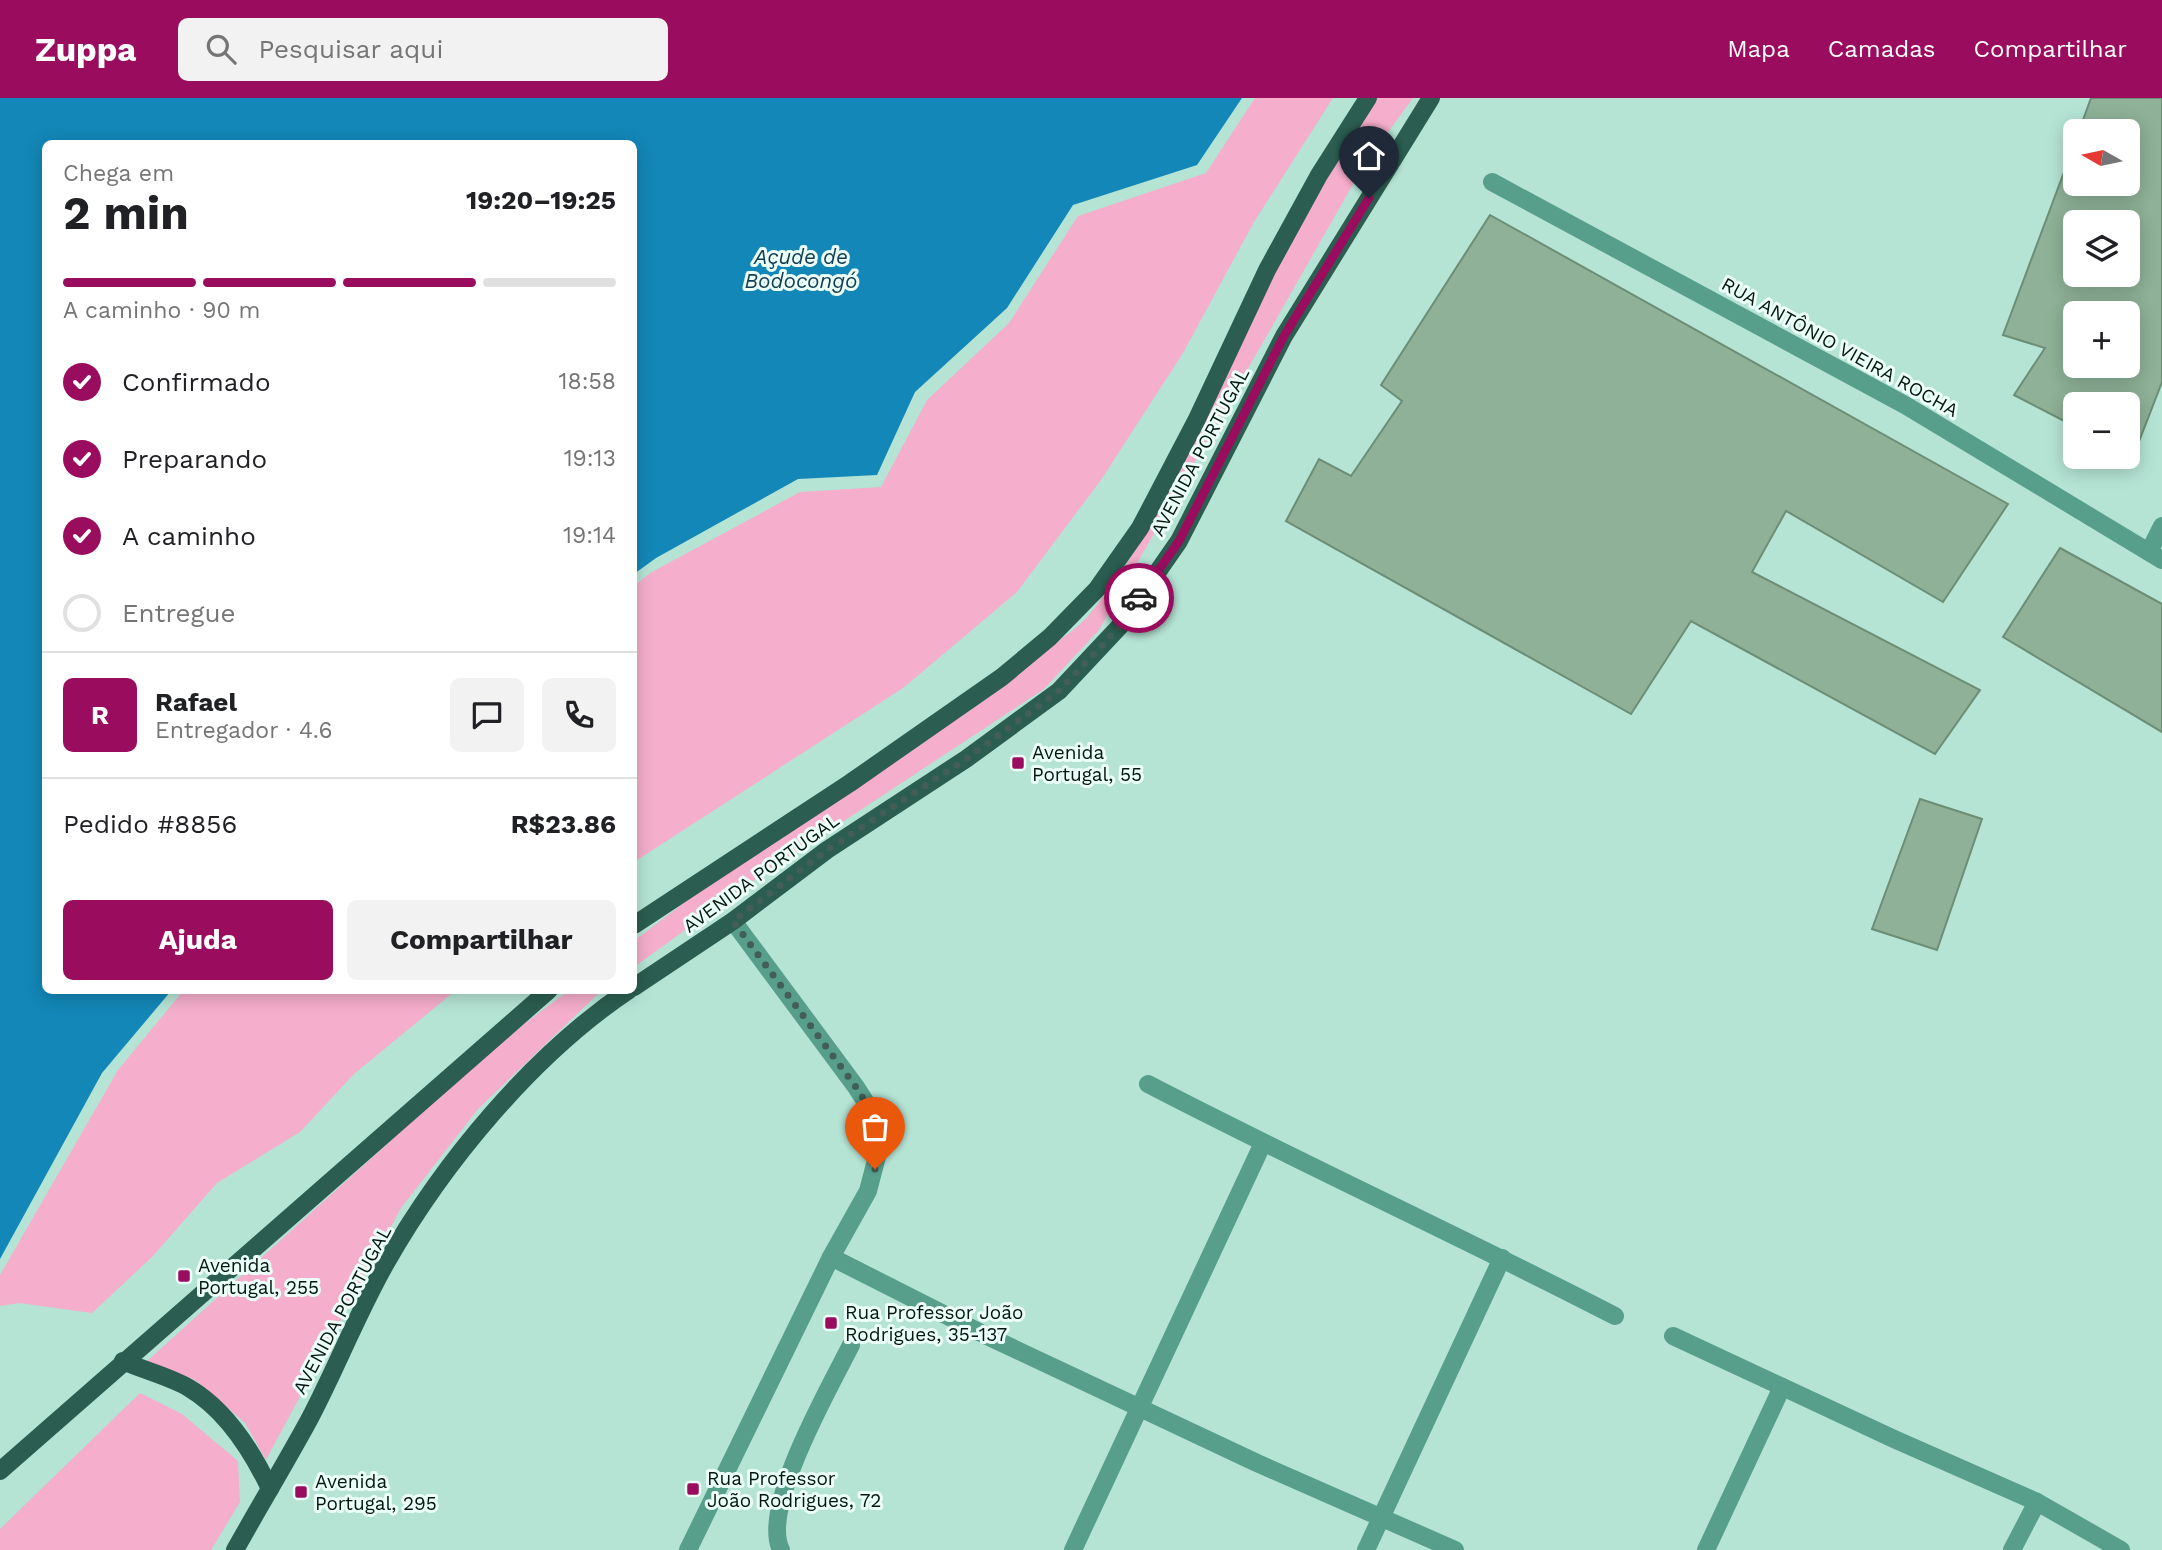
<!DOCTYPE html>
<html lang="pt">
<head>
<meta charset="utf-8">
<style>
  body { margin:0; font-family:"Work Sans",sans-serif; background:#f2f2f2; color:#202124; height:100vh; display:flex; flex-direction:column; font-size:26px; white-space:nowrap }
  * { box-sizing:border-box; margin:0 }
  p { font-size:23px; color:#757577 }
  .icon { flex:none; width:38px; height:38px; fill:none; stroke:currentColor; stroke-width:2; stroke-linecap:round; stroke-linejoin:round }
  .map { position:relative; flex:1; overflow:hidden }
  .details { position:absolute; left:42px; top:42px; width:595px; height:854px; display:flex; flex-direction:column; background:#fff; border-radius:10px; box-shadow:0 4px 18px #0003 }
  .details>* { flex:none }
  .needle { width:46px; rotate:279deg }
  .fabs { position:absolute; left:2063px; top:21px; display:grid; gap:14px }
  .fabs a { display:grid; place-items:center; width:77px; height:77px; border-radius:10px; background:#fff; box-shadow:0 4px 18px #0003; font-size:35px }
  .pin { position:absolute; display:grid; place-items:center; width:60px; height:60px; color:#fff; margin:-72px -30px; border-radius:50% 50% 50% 0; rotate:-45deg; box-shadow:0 0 7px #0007 }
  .pin .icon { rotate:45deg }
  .courier { position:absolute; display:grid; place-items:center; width:70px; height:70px; margin:-35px; border:5px solid #9a0d5e; border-radius:50%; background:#fff; color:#222; box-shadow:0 2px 9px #0007 }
  .head em { font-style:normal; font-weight:700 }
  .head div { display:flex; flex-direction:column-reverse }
  .head { display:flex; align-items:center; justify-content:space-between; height:119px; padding:0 21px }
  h1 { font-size:46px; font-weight:700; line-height:52px }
  .bar { display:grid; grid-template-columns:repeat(4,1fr); gap:10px 7px; align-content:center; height:84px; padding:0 21px }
  .bar i { height:9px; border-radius:5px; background:#e0e0e0 }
  .bar .current { background:#9a0d5e }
  .bar p { grid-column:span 4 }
  .line { display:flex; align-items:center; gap:18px; padding:0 21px; border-top:2px solid #e0e0e0 }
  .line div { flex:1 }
  .round { display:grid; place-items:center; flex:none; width:74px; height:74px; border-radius:10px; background:#f2f2f2 }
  ol { padding:0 21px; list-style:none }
  li { display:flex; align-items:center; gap:21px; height:77px }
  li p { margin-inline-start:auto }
  li .icon { padding:7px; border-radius:50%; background:#9a0d5e; color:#fff; stroke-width:4 }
  li:last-child { color:#757577 }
  li i { width:38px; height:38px; border:4px solid #e0e0e0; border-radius:50% }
  .cta { display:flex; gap:14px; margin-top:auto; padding:14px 21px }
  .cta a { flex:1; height:80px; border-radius:10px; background:#9a0d5e; color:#fff; font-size:28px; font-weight:700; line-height:80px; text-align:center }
  .cta a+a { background:#f2f2f2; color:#202124 }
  header { display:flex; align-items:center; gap:42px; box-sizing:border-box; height:98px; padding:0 35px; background:#9a0d5e; color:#fff }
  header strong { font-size:33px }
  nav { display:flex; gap:38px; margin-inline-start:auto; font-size:24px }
  .search { width:490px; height:63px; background:#f2f2f2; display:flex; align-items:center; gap:18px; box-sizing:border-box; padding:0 24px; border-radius:10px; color:#757577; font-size:26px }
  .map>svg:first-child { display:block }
</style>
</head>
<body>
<header>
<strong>Zuppa</strong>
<div class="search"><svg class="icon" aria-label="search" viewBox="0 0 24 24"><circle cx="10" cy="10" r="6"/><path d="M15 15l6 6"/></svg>Pesquisar aqui</div>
<nav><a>Mapa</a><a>Camadas</a><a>Compartilhar</a></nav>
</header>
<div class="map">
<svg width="2162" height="1452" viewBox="0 0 2162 1452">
  <rect width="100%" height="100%" fill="#b5e4d5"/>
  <!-- green -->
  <g fill="#f5aecb">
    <path d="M 1255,0 L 1333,0 L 1254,124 L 1183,255 L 1101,382 L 1017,494 L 903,590 L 634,764 L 634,488 L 650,475 L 800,394 L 881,389 L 927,302 L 1009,225 L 1078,118 L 1206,75 Z"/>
    <path d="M 1377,0 L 1413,0 L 1364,67 L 1099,532 L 1044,591 L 759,779 L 634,869 L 634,843 L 693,798 L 1046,552 C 1060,541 1077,531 1088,518 C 1143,453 1181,370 1218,293 C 1265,194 1311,88 1377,0 Z"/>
    <path d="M 183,893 L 455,893 L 354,976 L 300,1034 L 217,1085 L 152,1159 L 92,1215 L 19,1205 L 0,1208 L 0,1177 L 118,972 Z"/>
    <path d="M 568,893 L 601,893 L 478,1011 L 401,1110 L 266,1362 L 245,1325 L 195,1282 L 146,1264 L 500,944 Z"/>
    <path d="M 140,1295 L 182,1316 L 238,1363 L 240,1404 L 211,1452 L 0,1452 L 0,1431 Z"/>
  </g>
  <!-- water -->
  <path fill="#1387b7" d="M 0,0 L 1242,0 L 1197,67 L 1073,107 L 1007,210 L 915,294 L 877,377 L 798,381 L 656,460 L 634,476 L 634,46 L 46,46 L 46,892 L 171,893 L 102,975 L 0,1161 Z"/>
  <!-- building -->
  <g fill="#8eb197" stroke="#6b8e75" stroke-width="2" fill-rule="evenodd">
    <path d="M 2091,0 L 2162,0 L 2162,284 L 2133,359 L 2128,357 L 2128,306 L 2076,306 L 2076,329 L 2014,297 L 2045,250 L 2003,237 L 2076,42 L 2076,86 L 2128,86 L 2128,33 L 2079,33 ZM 2076,124 L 2128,124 L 2128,177 L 2076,177 ZM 2076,215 L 2128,215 L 2128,268 L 2076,268 Z"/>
    <path d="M 1490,117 L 2008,406 L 1943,504 L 1786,413 L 1752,474 L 1980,592 L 1935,656 L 1691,523 L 1631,616 L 1286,423 L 1319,361 L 1351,378 L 1402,303 L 1381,287 Z"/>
    <path d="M 2060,450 L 2162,506 L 2162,634 L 2003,539 Z"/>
    <path d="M 1920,701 L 1982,721 L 1937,852 L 1872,831 Z"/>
  </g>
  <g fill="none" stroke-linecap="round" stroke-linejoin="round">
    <!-- street -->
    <g stroke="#579f8b" stroke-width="18">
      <path d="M 1492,84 L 1905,307 L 2162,462"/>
      <path d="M 2149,454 L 2162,428"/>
      <path d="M 1148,986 C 1302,1066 1460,1138 1615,1218"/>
      <path d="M 831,1159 L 985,1237 L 1257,1365 L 1455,1452"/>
      <path d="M 1673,1238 L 1894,1341 L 2037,1404 L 2121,1452"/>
      <path d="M 688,1452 L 831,1159 L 868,1093 L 880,1047 L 878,1033 L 872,1014 L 856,989 L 733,823"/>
      <path d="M 781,1452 C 760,1410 830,1289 851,1247"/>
      <path d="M 1073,1452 L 1263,1045"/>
      <path d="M 1366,1452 L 1502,1160"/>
      <path d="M 1706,1452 L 1782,1289"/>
      <path d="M 2012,1452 L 2037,1404"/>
    </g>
    <!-- primary -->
    <g stroke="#2b5e50" stroke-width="18">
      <path d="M 634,827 L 850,685 L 1002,579 L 1050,539 L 1097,491 L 1140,430 L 1196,323 L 1267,172 L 1319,77 L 1368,0"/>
      <path d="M 634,889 L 733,823 L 827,752 L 966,661 L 1059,593 L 1120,528 L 1179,443 L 1284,238 L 1431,0"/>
      <path d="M 123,1263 C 143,1272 171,1279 189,1290 C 226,1312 252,1353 270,1391"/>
      <path d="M 0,1373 L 549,892"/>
      <path d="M 235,1452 C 259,1409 285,1366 309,1322 C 336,1271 357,1216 386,1165 C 443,1065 532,957 629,892"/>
    </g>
  </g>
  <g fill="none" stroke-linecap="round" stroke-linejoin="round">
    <!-- done -->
    <path stroke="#425e56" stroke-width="7" stroke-dasharray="0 12.6" d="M 875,1071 C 883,1034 876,1020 856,989 L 733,823 L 827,752 L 966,661 L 1059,593 L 1120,528 L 1139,500"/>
    <!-- route -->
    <path stroke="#9a0d5e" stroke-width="9" d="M 1139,500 L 1179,443 L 1284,238 L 1369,100"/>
  </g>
  <!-- markers -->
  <g fill="#9a0d5e" stroke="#ebfef8" stroke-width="2.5">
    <rect x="1011" y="658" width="14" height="14" rx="3.5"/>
    <rect x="177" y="1171" width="14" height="14" rx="3.5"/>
    <rect x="824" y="1218" width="14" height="14" rx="3.5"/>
    <rect x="686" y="1384" width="14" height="14" rx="3.5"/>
    <rect x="294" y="1387" width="14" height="14" rx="3.5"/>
  </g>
  <g text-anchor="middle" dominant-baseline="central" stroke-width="6" stroke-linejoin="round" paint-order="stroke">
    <!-- street labels -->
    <g font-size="19" fill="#041611" stroke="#ebfef8">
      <text transform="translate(1840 249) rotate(29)">RUA ANTÔNIO VIEIRA ROCHA</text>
      <text transform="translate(1200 354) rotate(-62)">AVENIDA PORTUGAL</text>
      <text transform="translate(761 775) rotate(-36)">AVENIDA PORTUGAL</text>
      <text transform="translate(342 1212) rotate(-62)">AVENIDA PORTUGAL</text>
    </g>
    <!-- poi labels -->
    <g font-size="19" fill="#041611" stroke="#ebfef8" text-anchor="start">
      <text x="1032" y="654">Avenida<tspan x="1032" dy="22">Portugal, 55</tspan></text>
      <text x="198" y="1167">Avenida<tspan x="198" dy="22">Portugal, 255</tspan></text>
      <text x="845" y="1214">Rua Professor João<tspan x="845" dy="22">Rodrigues, 35-137</tspan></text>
      <text x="707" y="1380">Rua Professor<tspan x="707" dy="22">João Rodrigues, 72</tspan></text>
      <text x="315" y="1383">Avenida<tspan x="315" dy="22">Portugal, 295</tspan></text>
    </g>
    <!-- water labels -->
    <g font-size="21" font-style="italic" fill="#123d52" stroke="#ebfef8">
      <text x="801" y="158">Açude de<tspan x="801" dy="24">Bodocongó</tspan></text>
    </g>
  </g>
</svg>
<div class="fabs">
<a><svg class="needle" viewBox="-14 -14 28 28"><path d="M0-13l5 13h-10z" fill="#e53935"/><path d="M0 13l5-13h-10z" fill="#757577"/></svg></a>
<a><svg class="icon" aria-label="layers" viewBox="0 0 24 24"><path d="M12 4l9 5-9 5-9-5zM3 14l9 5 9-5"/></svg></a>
<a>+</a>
<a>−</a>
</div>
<div class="pin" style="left:875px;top:1071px;background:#ea580c"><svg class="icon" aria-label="bag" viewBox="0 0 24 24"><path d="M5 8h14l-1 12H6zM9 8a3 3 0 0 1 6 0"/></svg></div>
<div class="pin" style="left:1369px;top:100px;background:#1f2937"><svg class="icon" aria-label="home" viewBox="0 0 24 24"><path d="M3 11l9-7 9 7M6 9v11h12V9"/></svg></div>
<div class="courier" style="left:1139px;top:500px"><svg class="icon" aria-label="car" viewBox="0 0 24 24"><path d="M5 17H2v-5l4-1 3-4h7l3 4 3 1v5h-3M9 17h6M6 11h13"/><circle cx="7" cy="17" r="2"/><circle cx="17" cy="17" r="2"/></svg></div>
<section class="details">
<div class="head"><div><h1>2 min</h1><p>Chega em</p></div><em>19:20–19:25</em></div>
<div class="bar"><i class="current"></i><i class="current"></i><i class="current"></i><i></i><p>A caminho · 90 m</p></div>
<ol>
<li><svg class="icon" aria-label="check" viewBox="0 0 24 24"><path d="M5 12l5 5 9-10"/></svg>Confirmado<p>18:58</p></li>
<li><svg class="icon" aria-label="check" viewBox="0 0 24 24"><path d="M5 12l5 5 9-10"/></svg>Preparando<p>19:13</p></li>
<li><svg class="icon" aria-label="check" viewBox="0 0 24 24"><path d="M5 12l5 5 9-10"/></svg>A caminho<p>19:14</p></li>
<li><i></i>Entregue</li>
</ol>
<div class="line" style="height:126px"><b class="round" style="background:#9a0d5e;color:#fff">R</b><div><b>Rafael</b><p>Entregador · 4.6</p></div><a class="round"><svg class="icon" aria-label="chat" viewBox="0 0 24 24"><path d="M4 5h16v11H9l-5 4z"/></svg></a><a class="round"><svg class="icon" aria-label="phone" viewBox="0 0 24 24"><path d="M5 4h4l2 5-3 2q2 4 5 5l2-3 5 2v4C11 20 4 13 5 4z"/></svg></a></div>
<div class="line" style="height:91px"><div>Pedido #8856</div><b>R$23.86</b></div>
<div class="cta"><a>Ajuda</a><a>Compartilhar</a></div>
</section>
</div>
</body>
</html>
